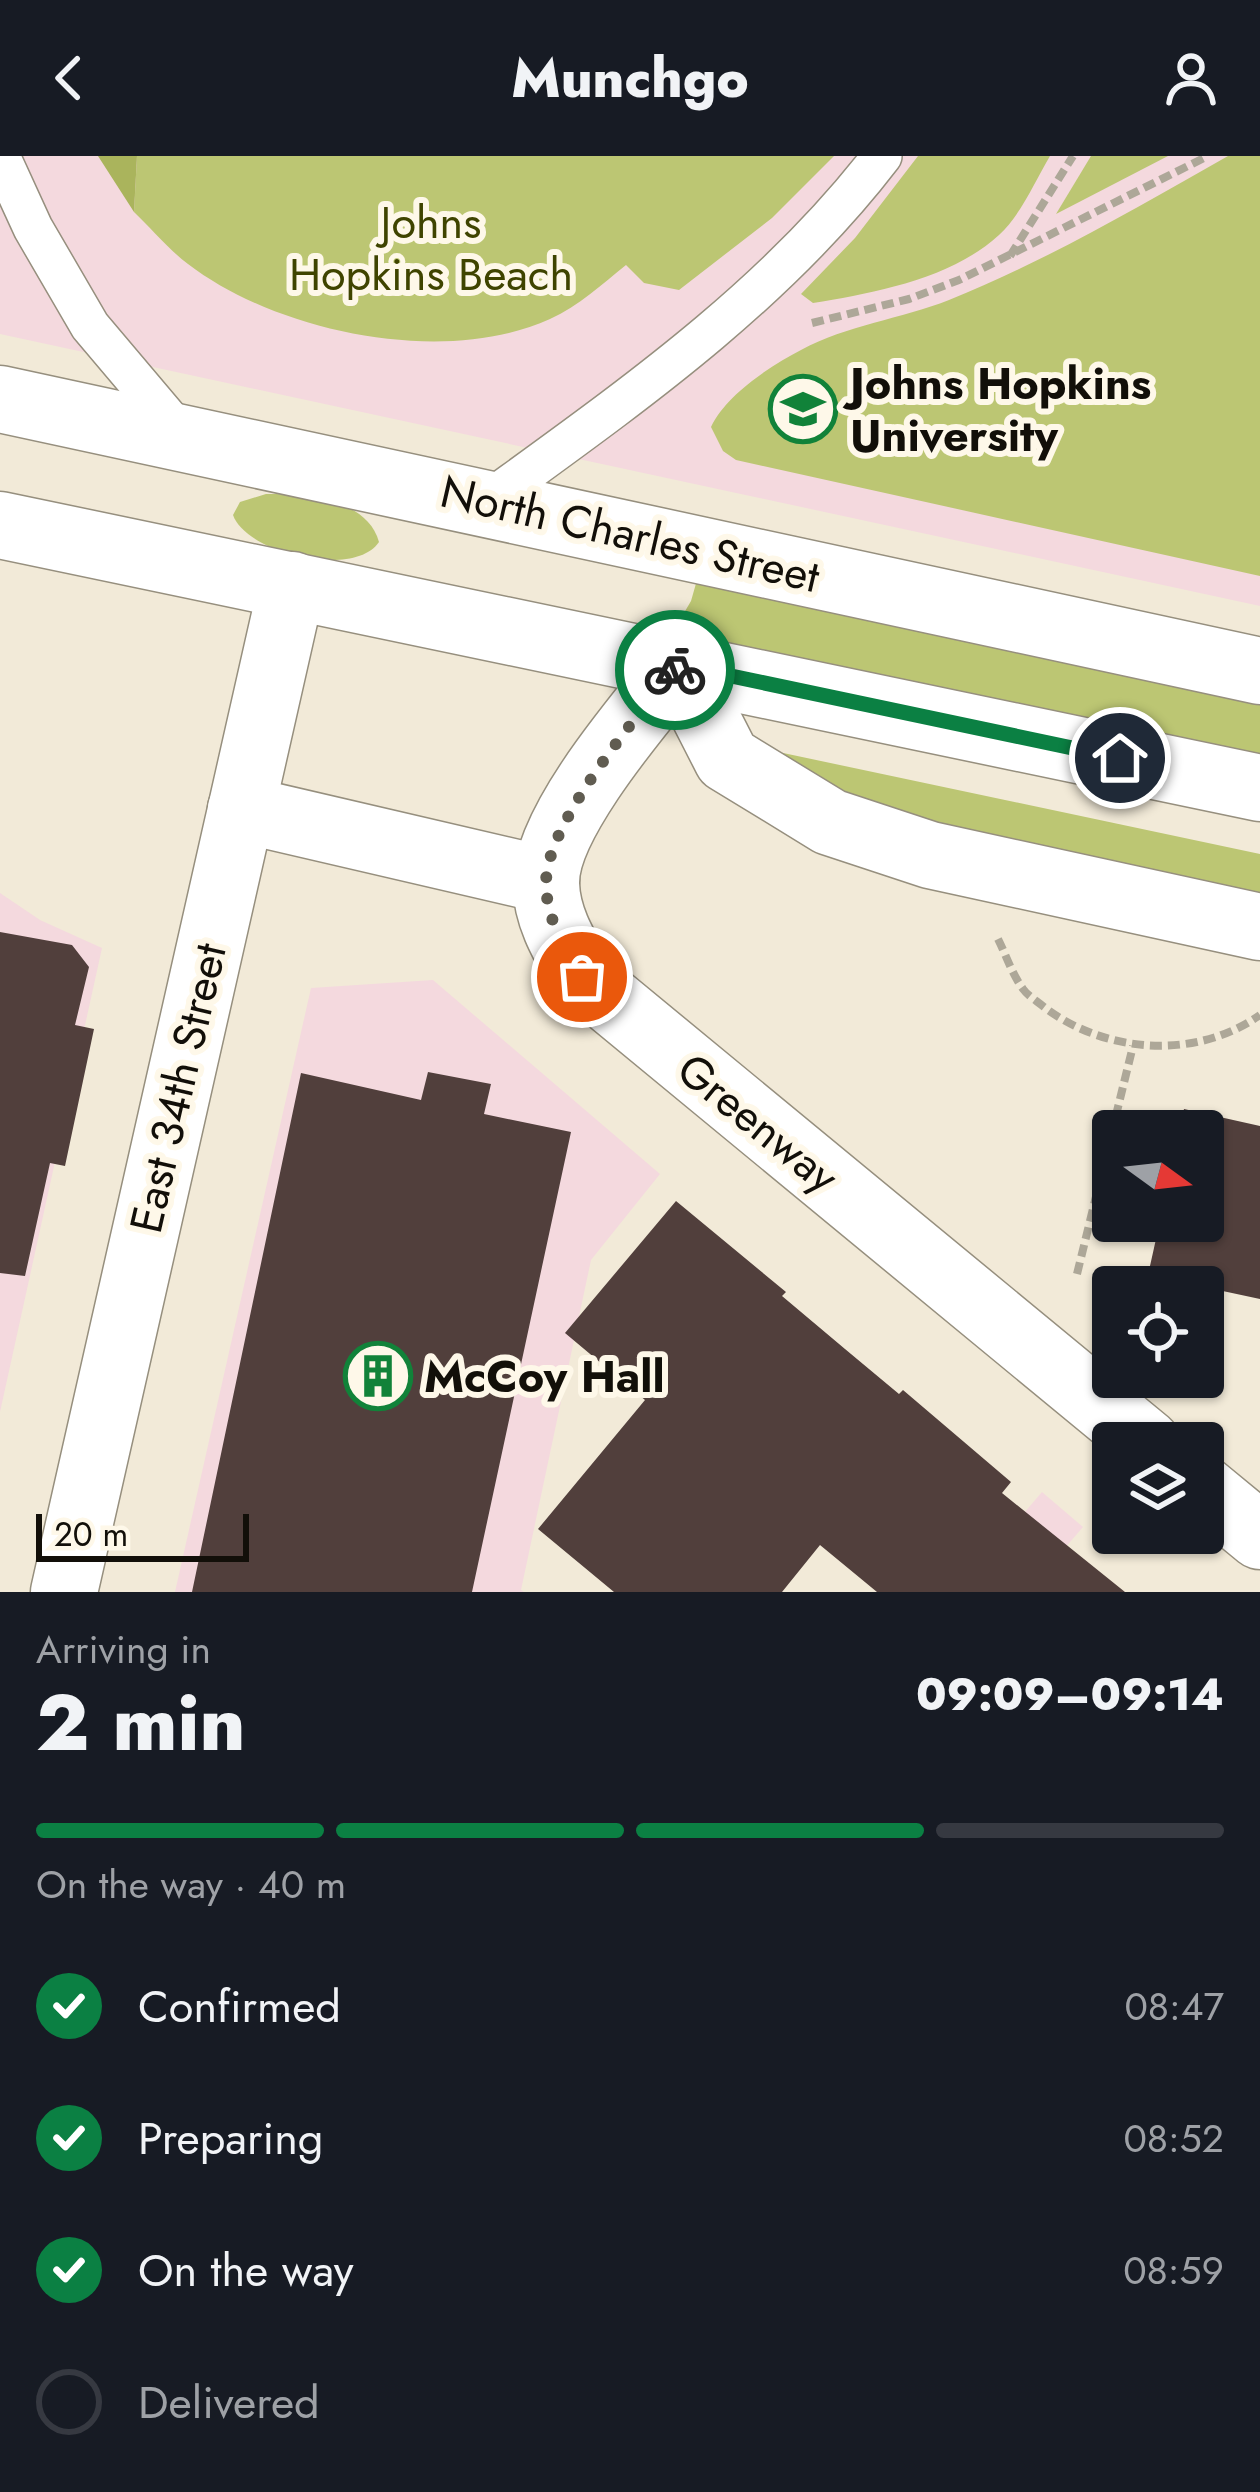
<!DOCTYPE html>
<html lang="en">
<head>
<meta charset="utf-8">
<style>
  body { margin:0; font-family:Jost,sans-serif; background:#20242c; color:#f1f3f6; height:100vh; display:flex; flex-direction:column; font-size:45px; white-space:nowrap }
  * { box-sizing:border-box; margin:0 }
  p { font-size:39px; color:#9ea1a6 }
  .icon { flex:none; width:66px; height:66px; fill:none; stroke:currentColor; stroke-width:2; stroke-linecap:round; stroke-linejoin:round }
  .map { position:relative; height:1436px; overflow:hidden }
  .details { display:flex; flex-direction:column; background:#171b24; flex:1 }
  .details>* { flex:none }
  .needle { width:78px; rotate:105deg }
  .controls { position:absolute; left:1092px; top:954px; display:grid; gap:24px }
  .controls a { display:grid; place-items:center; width:132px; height:132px; border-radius:12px; background:#171b24; box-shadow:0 3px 9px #0004; font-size:60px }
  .scale { position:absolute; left:36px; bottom:30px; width:213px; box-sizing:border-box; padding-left:12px; border:6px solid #120f09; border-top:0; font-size:33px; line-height:42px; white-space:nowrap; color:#120f09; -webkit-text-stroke:9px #fef8e9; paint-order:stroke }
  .pin { position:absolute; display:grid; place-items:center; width:102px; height:102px; color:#fff; margin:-51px; border:6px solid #fff; border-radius:50%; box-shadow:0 3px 12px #0007 }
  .courier { position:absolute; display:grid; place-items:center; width:120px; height:120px; margin:-60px; border:9px solid #0b8043; border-radius:50%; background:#fff; color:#222; box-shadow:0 3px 15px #0007 }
  .head em { font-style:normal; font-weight:800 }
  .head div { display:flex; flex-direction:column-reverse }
  .head { display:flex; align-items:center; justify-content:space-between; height:204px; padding:0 36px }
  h1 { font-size:78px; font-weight:800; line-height:90px }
  .bar { display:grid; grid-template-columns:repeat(4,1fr); gap:18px 12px; align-content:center; height:144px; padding:0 36px }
  .bar i { height:15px; border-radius:9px; background:#363941 }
  .bar .selected { background:#0b8043 }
  .bar p { grid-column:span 4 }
  ol { padding:0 36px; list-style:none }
  li { display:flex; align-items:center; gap:36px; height:132px }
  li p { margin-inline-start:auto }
  li .icon { padding:12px; border-radius:50%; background:#0b8043; color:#fff; stroke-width:4 }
  li:last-child { color:#9ea1a6 }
  li i { width:66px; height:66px; border:6px solid #363941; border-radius:50% }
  header { display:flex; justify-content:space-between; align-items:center; height:156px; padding:0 36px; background:#171b24; font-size:54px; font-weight:800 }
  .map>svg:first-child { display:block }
</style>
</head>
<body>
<header><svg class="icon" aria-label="back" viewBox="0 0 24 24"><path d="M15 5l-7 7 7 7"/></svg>Munchgo<svg class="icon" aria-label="person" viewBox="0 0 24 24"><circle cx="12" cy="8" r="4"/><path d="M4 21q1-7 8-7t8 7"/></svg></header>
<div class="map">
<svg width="1260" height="1436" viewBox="0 0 1260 1436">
  <rect width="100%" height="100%" fill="#f2ead8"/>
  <!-- education -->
  <g fill="#f4d9de">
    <path d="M 0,0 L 1260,0 L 1260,450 L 0,178 Z"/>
    <path d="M 0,737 L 40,764 L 102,792 L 0,1256 Z"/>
    <path d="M 433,824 L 660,1018 L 591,1104 L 521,1434 L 524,1436 L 175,1436 L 311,832 Z"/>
    <path d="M 1042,1336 L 1083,1371 L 1027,1436 L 956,1436 Z"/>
  </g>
  <!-- green -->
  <g fill="#bcc673">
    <path d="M 137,0 L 834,0 L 772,62 L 679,134 L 644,127 L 626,109 C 602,128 579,150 550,163 C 445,211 278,177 188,108 C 168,93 152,73 134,56 Z"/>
    <path d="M 918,0 L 1050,0 C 1035,25 1021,59 999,79 C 951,123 874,137 813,147 L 801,138 L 855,82 Z"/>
    <path d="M 1091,0 L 1168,0 L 1056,58 Z"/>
    <path d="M 1228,0 L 1260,0 L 1260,420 L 736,304 L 723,295 L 711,271 C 726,239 770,210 801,194 C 847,169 901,163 949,144 C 1046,105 1138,51 1228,0 Z"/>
    <path d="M 266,338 C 304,338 367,342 379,386 C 354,423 247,398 233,359 L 240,346 Z"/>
    <path d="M 699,417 L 1260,537 L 1260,613 L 667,486 L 691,445 Z"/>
    <path d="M 769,594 L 1260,698 L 1260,749 L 867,659 Z"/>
  </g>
  <!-- forest -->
  <path fill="#aab45c" d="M 98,0 L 137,0 L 134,56 Z"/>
  <!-- building -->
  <g fill="#513f3c">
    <path d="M 0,776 L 72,789 L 89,811 L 75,869 L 94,873 L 65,1010 L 50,1007 L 25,1120 L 0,1117 Z"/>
    <path d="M 428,916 L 491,928 L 484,958 L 571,976 L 472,1436 L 192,1436 L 301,917 L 421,944 Z"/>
    <path d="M 1184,953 L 1260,970 L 1260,1143 L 1148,1119 L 1160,1065 L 1203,1065 L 1203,975 L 1179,975 Z"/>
    <path d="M 676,1045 L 786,1136 L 782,1140 L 845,1193 L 899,1238 L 903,1234 L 1011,1326 L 1002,1337 L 1125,1436 L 877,1436 L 820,1389 L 782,1436 L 614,1436 L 538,1373 L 645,1244 L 565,1177 Z"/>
  </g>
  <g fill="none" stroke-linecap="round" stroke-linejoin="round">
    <!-- lane casing -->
    <g stroke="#968f7e" stroke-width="42">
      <g id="lane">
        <path d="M 0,0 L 33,72 L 90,170 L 183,280"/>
        <path d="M 486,346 C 629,242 774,141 882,0"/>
      </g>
    </g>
    <!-- street casing -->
    <g stroke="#968f7e" stroke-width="69">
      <g id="street">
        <path d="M 241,653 L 546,724"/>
        <path d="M 1147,1287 L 582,821 C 565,791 547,763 546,728 C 545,666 641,556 679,509 L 727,603 L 830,666 L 930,699 L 1260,771"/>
        <path d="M 1203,1333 L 1260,1380"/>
        <path d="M 64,1436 L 292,429"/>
      </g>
    </g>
    <!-- primary casing -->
    <g stroke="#968f7e" stroke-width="69">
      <g id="primary">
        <path d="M 0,243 L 1260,515"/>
        <path d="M 0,369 L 1260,632"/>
      </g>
    </g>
    <!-- path -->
    <g stroke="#ada798" stroke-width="8" stroke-dasharray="12 6" stroke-linecap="butt">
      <path d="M 1010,100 L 1073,0"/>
      <path d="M 812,167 L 909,143 L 959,124 L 1208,0"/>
      <path d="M 998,783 C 1006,799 1012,818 1023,833 C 1028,840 1037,845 1044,851 C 1106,898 1196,904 1260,859"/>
      <path d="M 1077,1118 L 1133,890"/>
    </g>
    <!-- lane -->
    <use href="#lane" stroke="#fff" stroke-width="39"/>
    <!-- street -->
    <use href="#street" stroke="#fff" stroke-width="66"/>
    <!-- primary -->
    <use href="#primary" stroke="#fff" stroke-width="66"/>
  </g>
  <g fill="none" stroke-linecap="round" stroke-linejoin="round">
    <!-- done -->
    <path stroke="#605c51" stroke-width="12" stroke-dasharray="0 21.6" d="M 582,821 C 565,792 546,763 546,727 C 546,667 637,560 675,514"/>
    <!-- route -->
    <path stroke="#0b8043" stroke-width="15" d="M 675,514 L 679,509 L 1120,602"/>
  </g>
  <!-- icons -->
  <defs>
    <g id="university-ring" transform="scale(3.45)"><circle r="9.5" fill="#fef8e9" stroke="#118239" stroke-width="1.5"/><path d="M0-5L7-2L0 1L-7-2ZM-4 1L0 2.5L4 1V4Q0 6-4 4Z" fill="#118239"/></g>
    <g id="building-ring" transform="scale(3.45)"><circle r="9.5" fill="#fef8e9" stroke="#118239" stroke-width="1.5"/><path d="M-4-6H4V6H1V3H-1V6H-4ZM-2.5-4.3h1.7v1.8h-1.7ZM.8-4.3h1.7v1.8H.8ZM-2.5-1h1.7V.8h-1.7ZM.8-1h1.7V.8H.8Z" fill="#118239"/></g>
  </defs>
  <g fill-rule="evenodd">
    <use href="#university-ring" x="803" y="253"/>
    <use href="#building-ring" x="378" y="1220"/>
  </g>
  <g text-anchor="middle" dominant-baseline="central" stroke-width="12" stroke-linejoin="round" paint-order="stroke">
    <!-- park labels -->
    <g font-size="45" fill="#3f4400" stroke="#fef8e9">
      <text x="431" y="66">Johns<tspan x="431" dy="52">Hopkins Beach</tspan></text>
    </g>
    <!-- poi labels -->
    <g font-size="45" font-weight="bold" fill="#120f09" stroke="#fef8e9" text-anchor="start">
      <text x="850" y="227">Johns Hopkins<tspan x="850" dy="52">University</tspan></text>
      <text x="424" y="1220">McCoy Hall</text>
    </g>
    <!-- street labels -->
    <g font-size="45" fill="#120f09" stroke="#fef8e9">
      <text transform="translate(630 378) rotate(13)">North Charles Street</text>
      <text transform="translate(178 932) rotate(-77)">East 34th Street</text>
      <text transform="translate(758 967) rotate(39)">Greenway</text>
    </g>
  </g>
</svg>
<div class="controls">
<a><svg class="needle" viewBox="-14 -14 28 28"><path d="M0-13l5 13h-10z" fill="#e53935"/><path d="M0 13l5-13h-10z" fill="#9ea1a6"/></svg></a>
<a><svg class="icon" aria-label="locate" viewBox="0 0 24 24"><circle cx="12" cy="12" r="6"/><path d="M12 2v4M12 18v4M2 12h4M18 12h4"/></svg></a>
<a><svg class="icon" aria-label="layers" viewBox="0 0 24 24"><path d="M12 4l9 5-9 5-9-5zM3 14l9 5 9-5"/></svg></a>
</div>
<div class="scale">20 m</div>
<div class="pin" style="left:582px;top:821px;background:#ea580c"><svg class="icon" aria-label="bag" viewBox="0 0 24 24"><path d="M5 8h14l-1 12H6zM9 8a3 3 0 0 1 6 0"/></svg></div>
<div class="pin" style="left:1120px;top:602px;background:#1f2937"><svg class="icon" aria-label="home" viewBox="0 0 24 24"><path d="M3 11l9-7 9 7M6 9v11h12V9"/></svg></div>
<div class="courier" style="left:675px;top:514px"><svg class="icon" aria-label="bike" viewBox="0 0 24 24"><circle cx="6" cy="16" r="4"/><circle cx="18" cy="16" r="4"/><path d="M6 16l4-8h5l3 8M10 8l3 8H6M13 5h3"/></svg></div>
</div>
<section class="details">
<div class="head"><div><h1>2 min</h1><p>Arriving in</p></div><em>09:09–09:14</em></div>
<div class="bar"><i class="selected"></i><i class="selected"></i><i class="selected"></i><i></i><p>On the way · 40 m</p></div>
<ol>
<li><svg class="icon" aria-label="check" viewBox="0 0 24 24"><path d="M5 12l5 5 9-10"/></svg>Confirmed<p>08:47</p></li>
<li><svg class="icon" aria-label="check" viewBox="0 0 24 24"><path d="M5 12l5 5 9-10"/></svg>Preparing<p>08:52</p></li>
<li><svg class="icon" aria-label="check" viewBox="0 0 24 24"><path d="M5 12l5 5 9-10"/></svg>On the way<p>08:59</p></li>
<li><i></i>Delivered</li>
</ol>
</section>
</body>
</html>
